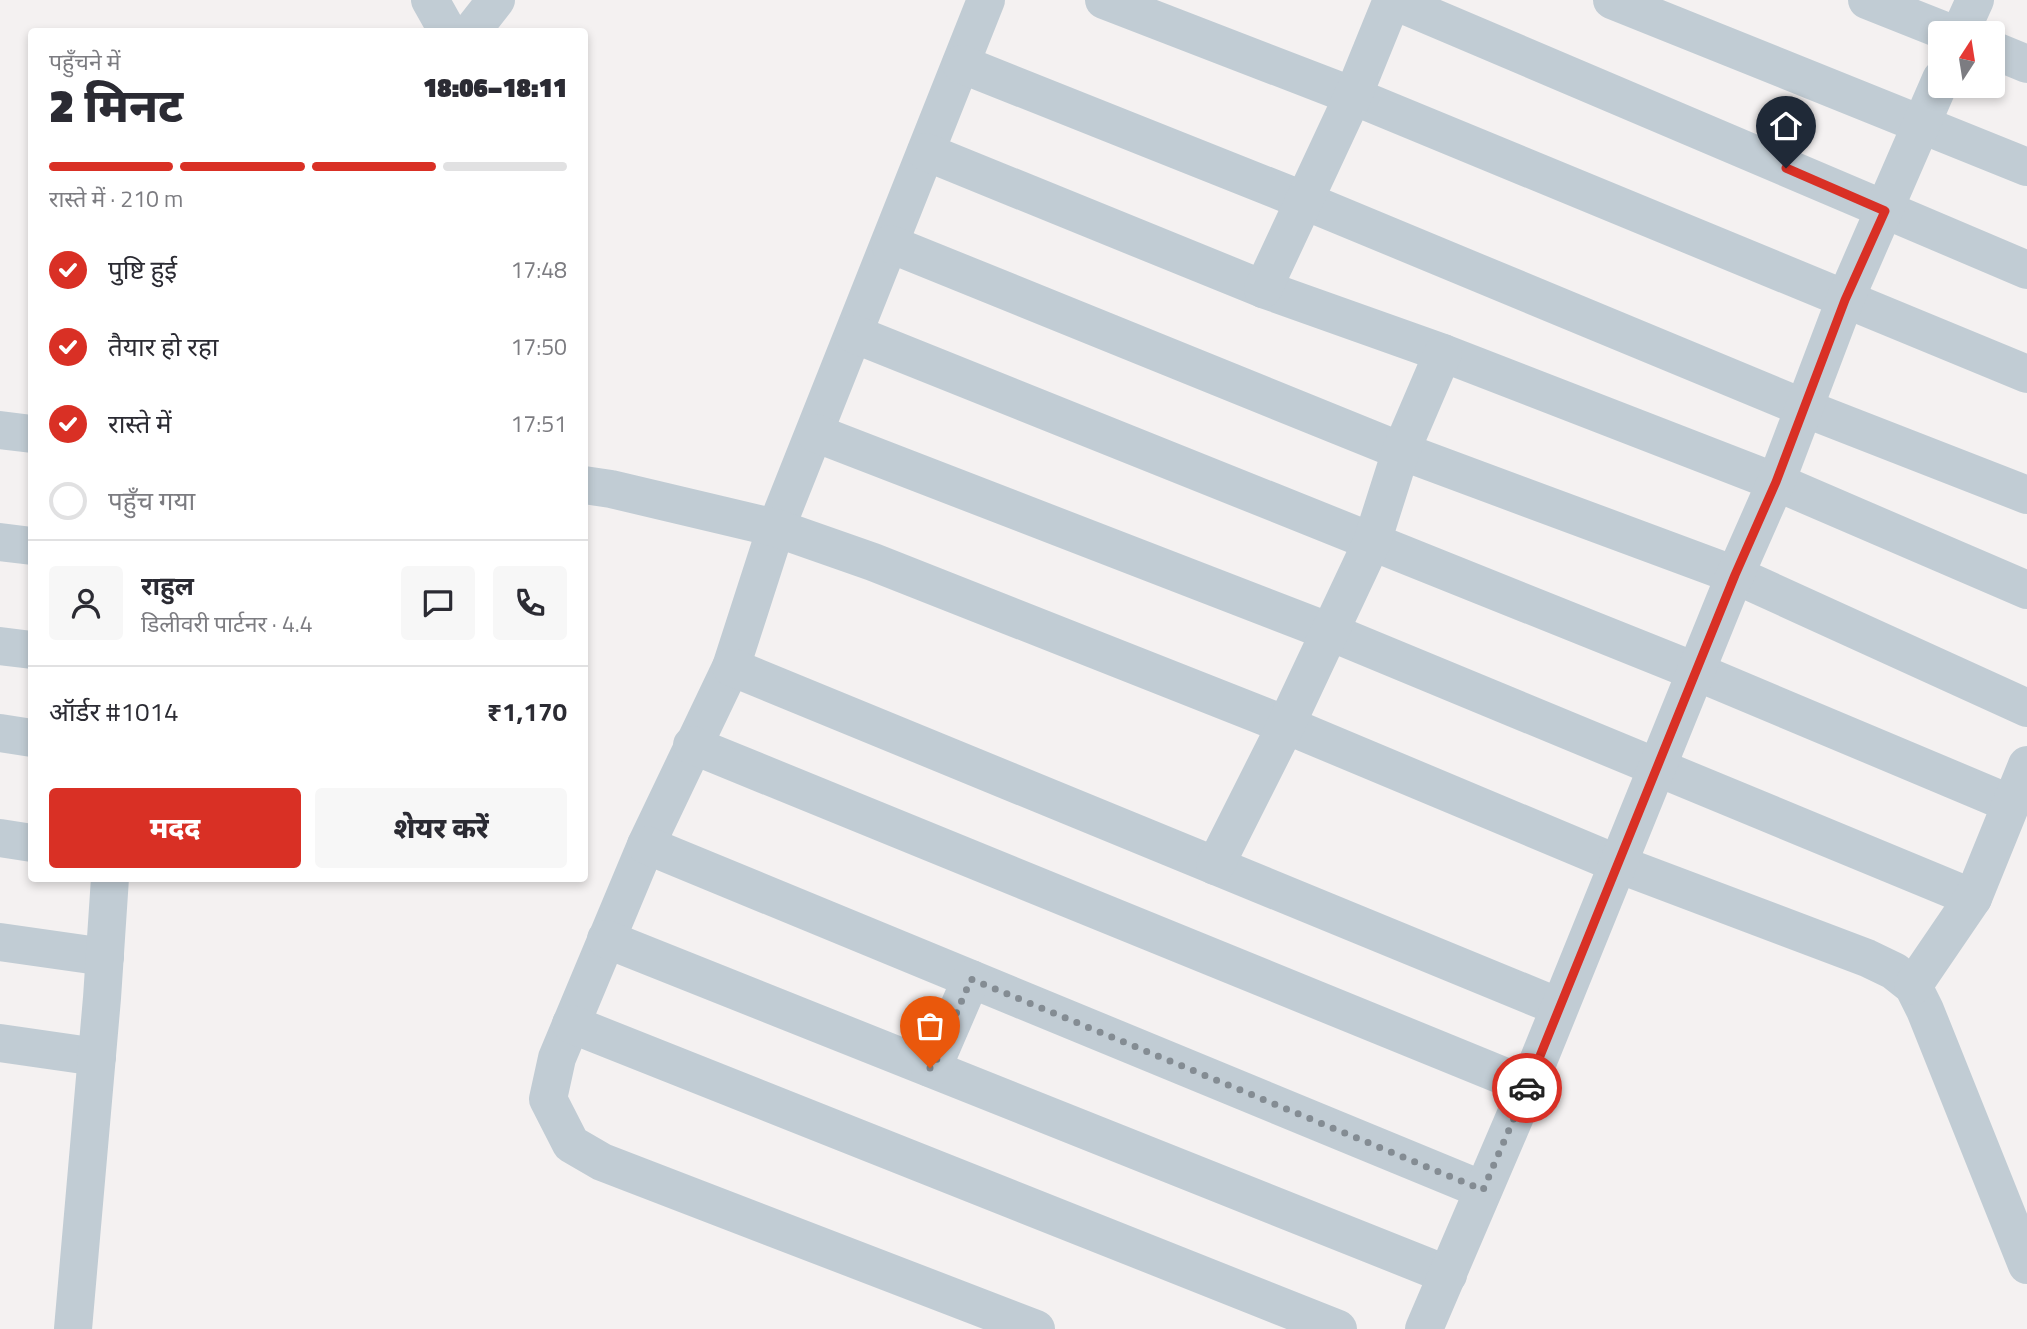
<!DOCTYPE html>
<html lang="hi">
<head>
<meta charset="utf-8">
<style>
  body { margin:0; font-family:"Titillium Web","Noto Sans Devanagari",sans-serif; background:#f7f7f7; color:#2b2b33; height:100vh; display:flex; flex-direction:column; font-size:26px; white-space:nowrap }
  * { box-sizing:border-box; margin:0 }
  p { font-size:23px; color:#7c7c81 }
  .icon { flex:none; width:38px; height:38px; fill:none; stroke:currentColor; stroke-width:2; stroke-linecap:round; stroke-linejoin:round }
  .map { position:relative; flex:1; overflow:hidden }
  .sheet { position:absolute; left:28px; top:28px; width:560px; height:854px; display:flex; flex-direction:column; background:#fff; border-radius:7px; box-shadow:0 4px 10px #0003 }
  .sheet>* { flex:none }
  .needle { width:46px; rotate:12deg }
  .buttons { position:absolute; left:1928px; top:21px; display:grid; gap:14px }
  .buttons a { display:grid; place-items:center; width:77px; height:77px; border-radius:7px; background:#fff; box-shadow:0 4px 10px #0003; font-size:35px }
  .pin { position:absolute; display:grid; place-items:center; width:60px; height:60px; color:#fff; margin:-72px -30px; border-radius:50% 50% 50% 0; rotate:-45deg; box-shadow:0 0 7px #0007 }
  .pin .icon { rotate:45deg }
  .courier { position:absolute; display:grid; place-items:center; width:70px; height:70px; margin:-35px; border:5px solid #d93025; border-radius:50%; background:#fff; color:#222; box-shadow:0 2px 9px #0007 }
  .head em { font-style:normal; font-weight:800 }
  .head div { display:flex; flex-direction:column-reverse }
  .head { display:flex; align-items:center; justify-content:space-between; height:119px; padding:0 21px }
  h1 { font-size:46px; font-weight:800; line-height:52px }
  .bar { display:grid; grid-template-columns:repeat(4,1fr); gap:10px 7px; align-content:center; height:84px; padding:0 21px }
  .bar i { height:9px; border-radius:5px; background:#e1e1e2 }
  .bar .current { background:#d93025 }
  .bar p { grid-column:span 4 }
  .line { display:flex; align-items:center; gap:18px; padding:0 21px; border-top:2px solid #e1e1e2 }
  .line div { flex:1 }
  .round { display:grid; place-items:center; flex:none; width:74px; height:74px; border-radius:7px; background:#f7f7f7 }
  ol { padding:0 21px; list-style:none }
  li { display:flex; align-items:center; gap:21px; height:77px }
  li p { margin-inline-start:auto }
  li .icon { padding:7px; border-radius:50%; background:#d93025; color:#fff; stroke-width:4 }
  li:last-child { color:#7c7c81 }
  li i { width:38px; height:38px; border:4px solid #e1e1e2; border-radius:50% }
  .cta { display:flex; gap:14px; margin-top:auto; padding:14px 21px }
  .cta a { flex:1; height:80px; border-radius:7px; background:#d93025; color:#fff; font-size:28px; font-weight:800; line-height:80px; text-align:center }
  .cta a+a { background:#f7f7f7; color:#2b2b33 }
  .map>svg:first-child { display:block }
</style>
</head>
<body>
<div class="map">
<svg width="2027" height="1329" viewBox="0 0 2027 1329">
  <rect width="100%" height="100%" fill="#f4f1f1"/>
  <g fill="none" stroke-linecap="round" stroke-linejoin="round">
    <!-- minor -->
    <g stroke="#c1ccd4" stroke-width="38">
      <path d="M 430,0 L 448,32"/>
      <path d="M 986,0 L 776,528 L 731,667 L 646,845 L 557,1058 L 548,1099 L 571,1144 L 602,1162 L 1036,1329"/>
      <path d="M 1104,0 L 1353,96 L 2027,374"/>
      <path d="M 1612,0 L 2027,167"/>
      <path d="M 1867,0 L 1950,33"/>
      <path d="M 471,32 L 496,0"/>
      <path d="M 1960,33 L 1975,0"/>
      <path d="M 1993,50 L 2027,64"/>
      <path d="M 961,64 L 1305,201 L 1804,408 L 2027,495"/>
      <path d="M 926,152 L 1263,289 L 1443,353 L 1776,482 L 2027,590"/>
      <path d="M 890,244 L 1401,451 L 1735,575 L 2027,708"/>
      <path d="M 1263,289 L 1353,96 L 1392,0 L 2027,270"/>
      <path d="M 854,334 L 1697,672 L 2011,804"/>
      <path d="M 0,430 L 32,434"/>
      <path d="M 815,433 L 1330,632 L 1973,898"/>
      <path d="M 584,485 L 611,489 L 776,528 L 873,562 L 1286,725 L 1618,864 L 1867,958 L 1894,971 L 1913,986 L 1925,1010 L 2027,1265"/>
      <path d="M 0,542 L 32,546"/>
      <path d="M 0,646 L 32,650"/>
      <path d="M 731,667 L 1559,1007"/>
      <path d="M 0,733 L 32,738"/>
      <path d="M 692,745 L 1528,1086"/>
      <path d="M 0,838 L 32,843"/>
      <path d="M 646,845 L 1483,1190"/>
      <path d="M 1215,866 L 1286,725 L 1372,542 L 1401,451 L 1443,353"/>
      <path d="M 606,939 L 1448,1275"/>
      <path d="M 0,942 L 105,957"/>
      <path d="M 1913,986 L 1973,898 L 2027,765"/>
      <path d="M 571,1024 L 1338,1329"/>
      <path d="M 0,1043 L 97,1057"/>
      <path d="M 930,1068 L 933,1067 L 971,979"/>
      <path d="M 73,1329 L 102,998 L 110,878"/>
      <path d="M 1424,1329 L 1528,1086 L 1735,575 L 1776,482 L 1845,300 L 1941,79"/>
    </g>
  </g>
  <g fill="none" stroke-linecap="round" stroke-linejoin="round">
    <!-- done -->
    <path stroke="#848c93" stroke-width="7" stroke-dasharray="0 12.6" d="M 930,1068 L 933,1068 L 971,979 L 1483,1190 L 1527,1088"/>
    <!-- route -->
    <path stroke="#d93025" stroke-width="9" d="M 1527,1088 L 1735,575 L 1776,482 L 1845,300 L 1885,211 L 1786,168"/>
  </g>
</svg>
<div class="buttons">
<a><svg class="needle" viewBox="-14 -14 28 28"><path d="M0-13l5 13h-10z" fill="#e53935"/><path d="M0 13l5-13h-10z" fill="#7c7c81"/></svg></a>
</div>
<div class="pin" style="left:930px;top:1068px;background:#ea580c"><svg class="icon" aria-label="bag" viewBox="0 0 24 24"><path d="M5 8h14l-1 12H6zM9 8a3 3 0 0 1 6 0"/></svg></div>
<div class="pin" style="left:1786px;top:168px;background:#1f2937"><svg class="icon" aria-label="home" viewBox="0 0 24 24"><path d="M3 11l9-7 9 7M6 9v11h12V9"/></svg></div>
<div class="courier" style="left:1527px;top:1088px"><svg class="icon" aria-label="car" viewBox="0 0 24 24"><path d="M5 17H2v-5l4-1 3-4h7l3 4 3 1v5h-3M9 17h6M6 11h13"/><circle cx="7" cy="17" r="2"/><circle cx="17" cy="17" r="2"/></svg></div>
<section class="sheet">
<div class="head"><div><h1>2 मिनट</h1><p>पहुँचने में</p></div><em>18:06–18:11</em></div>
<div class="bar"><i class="current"></i><i class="current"></i><i class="current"></i><i></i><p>रास्ते में · 210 m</p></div>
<ol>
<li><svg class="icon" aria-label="check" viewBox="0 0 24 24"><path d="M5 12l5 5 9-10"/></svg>पुष्टि हुई<p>17:48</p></li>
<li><svg class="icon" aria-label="check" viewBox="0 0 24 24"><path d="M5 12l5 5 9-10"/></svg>तैयार हो रहा<p>17:50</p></li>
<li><svg class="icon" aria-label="check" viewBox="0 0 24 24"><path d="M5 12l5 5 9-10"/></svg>रास्ते में<p>17:51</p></li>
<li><i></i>पहुँच गया</li>
</ol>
<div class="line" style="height:126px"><a class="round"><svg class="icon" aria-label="person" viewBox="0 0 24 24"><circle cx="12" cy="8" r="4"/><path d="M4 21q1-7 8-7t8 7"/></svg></a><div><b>राहुल</b><p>डिलीवरी पार्टनर · 4.4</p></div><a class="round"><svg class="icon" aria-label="chat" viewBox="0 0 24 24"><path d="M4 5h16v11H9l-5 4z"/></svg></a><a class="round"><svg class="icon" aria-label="phone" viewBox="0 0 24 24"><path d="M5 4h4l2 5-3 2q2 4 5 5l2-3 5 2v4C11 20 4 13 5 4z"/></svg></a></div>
<div class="line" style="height:91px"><div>ऑर्डर #1014</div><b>₹1,170</b></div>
<div class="cta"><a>मदद</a><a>शेयर करें</a></div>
</section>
</div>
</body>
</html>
